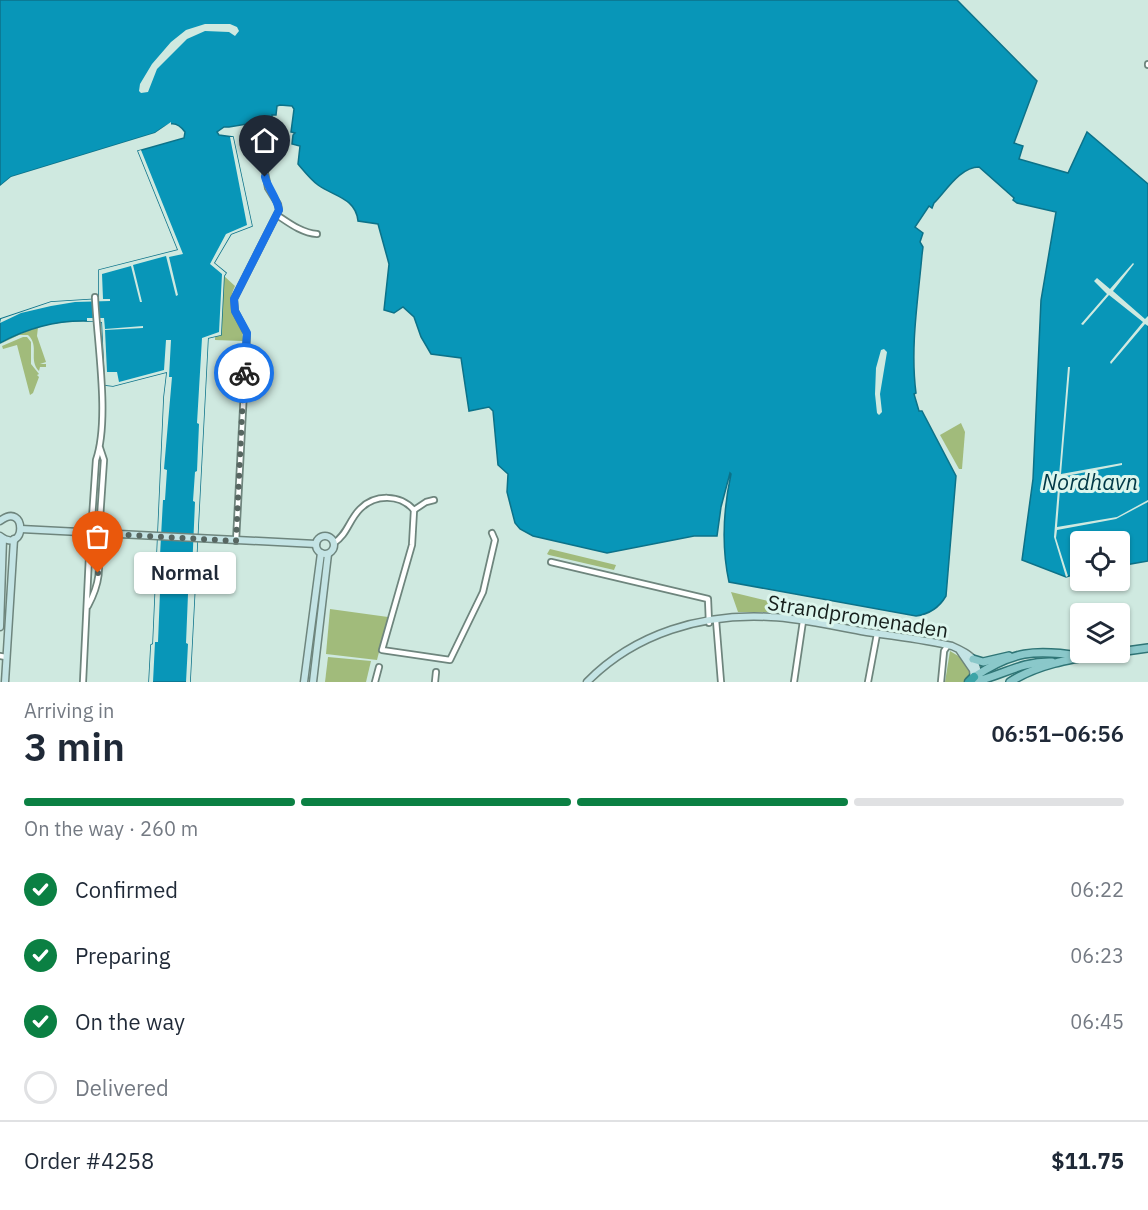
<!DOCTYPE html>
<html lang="en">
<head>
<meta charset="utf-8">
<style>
  body { margin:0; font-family:"IBM Plex Sans",sans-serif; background:#f6f6f7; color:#1f2937; height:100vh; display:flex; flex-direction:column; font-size:22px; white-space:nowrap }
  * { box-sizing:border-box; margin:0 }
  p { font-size:20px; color:#747a83 }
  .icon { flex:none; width:33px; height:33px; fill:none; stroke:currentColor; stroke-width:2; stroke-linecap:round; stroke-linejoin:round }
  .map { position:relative; height:682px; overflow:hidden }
  .side { display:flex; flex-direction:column; background:#fff; flex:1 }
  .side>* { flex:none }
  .fabs { position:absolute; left:1070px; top:531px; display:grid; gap:12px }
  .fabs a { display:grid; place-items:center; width:60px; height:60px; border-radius:6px; background:#fff; box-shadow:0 2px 4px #0004; font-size:30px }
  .pin { position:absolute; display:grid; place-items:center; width:51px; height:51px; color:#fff; margin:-62px -26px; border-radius:50% 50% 50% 0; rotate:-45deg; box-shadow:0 0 6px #0007 }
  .pin .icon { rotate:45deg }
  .courier { position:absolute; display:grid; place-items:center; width:60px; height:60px; margin:-30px; border:4px solid #1a73e8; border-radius:50%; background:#fff; color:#222; box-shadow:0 2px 8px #0007 }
  .bubble { position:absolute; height:42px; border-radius:6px; background:#fff; box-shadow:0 2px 4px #0004; font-size:20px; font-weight:600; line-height:42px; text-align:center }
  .overview em { font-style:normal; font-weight:600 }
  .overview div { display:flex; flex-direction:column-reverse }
  .overview { display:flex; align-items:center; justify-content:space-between; height:102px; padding:0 24px }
  h1 { font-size:39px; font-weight:600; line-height:45px }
  .bar { display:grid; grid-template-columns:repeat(4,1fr); gap:9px 6px; align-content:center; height:72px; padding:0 24px }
  .bar i { height:8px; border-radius:4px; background:#e0e1e3 }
  .bar .selected { background:#0b8043 }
  .bar p { grid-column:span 4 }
  .line { display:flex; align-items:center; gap:15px; padding:0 24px; border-top:2px solid #e0e1e3 }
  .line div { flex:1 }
  ol { padding:0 24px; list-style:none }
  li { display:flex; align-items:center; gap:18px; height:66px }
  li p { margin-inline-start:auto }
  li .icon { padding:6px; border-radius:50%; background:#0b8043; color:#fff; stroke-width:4 }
  li:last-child { color:#747a83 }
  li i { width:33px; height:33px; border:3px solid #e0e1e3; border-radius:50% }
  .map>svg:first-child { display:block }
</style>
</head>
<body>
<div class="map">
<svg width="1148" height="682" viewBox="0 0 1148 682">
  <rect width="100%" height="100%" fill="#cfe9e0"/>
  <!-- green -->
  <g fill="#a1bb7b">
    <path d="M 224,276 L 235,286 C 222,312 244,318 243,341 L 215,340 L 215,336 L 221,334 Z"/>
    <path d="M 38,327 L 37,336 L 46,362 L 40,364 L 46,364 L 46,367 L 40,367 L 39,371 C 28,360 40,346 28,335 L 19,335 L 0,344 L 12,337 Z"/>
    <path d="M 23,337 L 27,337 L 31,342 L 31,364 L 39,374 L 37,375 L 39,377 L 33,393 L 30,395 L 17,345 L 3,349 L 2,346 Z"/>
    <path d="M 961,423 L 965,432 L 962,469 L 959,469 L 940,435 Z"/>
    <path d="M 550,549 L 616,565 L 614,570 L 549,555 L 547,554 Z"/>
    <path d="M 731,592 L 789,606 L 938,630 L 937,636 L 796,612 L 738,612 Z"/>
    <path d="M 330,609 L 388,617 L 377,660 L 326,654 Z"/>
    <path d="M 950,651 L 960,657 L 970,671 L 969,678 L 966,682 L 945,682 Z"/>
    <path d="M 328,657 L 371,661 L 366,682 L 325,682 Z"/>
  </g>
  <!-- water -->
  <path fill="#0896b8" stroke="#0c7289" stroke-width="1.5" d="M 0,0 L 957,0 L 1037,81 L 1014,143 L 1023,146 L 1019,159 L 1068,173 L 1087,132 L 1148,184 L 1148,561 L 1119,566 L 1119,542 L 1080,542 L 1080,573 L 1066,577 L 1022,560 L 1033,479 L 1041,300 L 1056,212 L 1017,203 L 1013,200 L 1014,198 L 979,167 C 960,167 946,191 934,203 L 932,208 L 929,206 L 915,227 L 923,233 L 920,242 L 923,247 L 922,255 C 918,300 910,348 916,393 L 914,394 L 919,411 L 922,411 L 956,476 L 946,596 C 939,608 930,614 916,616 L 729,582 C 721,545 723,511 731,474 L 730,473 L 721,507 L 717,536 L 694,536 L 607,553 L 533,536 L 520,529 L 515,523 L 507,492 L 508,474 L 498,465 L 493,411 L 489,407 L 469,411 L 461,358 L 431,354 L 421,337 L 414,317 L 403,307 L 394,313 L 384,310 L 389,264 L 378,224 L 358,221 C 356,198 333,196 318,185 C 310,179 304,171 298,164 L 300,146 L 292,144 L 293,135 L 295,133 L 291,132 L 294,109 L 292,106 L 280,105 L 277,106 L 276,115 L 272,115 L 272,120 L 229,127 L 224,127 L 217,132 L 219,135 L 233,137 L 252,226 L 231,234 L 214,263 L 226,273 L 224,276 L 221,335 L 208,338 L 190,682 L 149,682 L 151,645 L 153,644 L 164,397 L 167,372 L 113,386 L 105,385 L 102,322 C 66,318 31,326 0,343 L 0,319 L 51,302 L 99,299 L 99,270 L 178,250 L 138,151 L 184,138 L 185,132 C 175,118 167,124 155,133 L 11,177 L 0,186 Z"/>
  <!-- pier -->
  <g fill="#cfe9e0">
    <path d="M 205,24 L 230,24 L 237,27 L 239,31 L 235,36 L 229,32 L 205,31 L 187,39 L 157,69 L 148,92 L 141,93 L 139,91 L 140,84 L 152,64 L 171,42 L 186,30 Z"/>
    <path d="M 171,122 L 171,126 L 156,136 L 16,178 L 0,189 L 0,186 L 11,177 L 155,133 Z"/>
    <path d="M 230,137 L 233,137 L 252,226 L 231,234 L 214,263 L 226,273 L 224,276 L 221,335 L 208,338 L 190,682 L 186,682 L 188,644 L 186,643 L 188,594 L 191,594 L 195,502 L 193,501 L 195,472 L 197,471 L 199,424 L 197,423 L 202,338 L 219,332 L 222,274 L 210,264 L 226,234 L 247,225 Z"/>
    <path d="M 141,150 L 183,254 L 169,257 L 178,295 L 176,296 L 166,256 L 133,265 L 142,302 L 140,302 L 131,266 L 102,274 L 103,299 L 110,299 L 110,301 L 75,302 L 51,306 L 21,313 L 0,323 L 1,319 L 51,302 L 99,299 L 99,270 L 178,250 L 138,151 Z"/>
    <path d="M 1133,263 L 1134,264 L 1113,291 L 1145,319 L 1148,316 L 1148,326 L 1145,324 L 1111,364 L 1110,362 L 1143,322 L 1109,295 L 1083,325 L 1081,324 L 1107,294 L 1094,281 L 1097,278 L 1110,289 Z"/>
    <path d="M 87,318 L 104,318 L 105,329 L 143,326 L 143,328 L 105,330 L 107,372 L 117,372 L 119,382 L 164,370 L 166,340 L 171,340 L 169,377 L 172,377 L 164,469 L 167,470 L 165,500 L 163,500 L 158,592 L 160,592 L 158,642 L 155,642 L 153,682 L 149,682 L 151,645 L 153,644 L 164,397 L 167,372 L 113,386 L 105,385 L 102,322 L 87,321 Z"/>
    <path d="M 884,349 L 887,352 L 880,394 L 882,412 L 879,415 L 877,413 L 875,394 L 876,368 L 881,350 Z"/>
    <path d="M 1068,367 L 1070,367 L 1061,474 L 1122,463 L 1122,465 L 1061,477 L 1057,527 L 1117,517 L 1148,500 L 1148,502 L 1116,519 L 1057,530 L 1056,538 L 1068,576 L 1066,577 L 1054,537 Z"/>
  </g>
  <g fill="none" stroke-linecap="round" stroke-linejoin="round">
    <!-- street casing -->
    <g stroke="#6e857d" stroke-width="8">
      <g id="street">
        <path d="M 1148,64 L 1148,65"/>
        <path d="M 277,215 C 289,223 302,233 317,234"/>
        <path d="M 414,510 L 412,545 L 382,650 L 450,660 L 483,592 L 495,540 L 492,533"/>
        <path d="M 414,510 L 426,502 L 434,500"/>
        <path d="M 91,533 L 96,460 C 110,419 97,343 95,297"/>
        <path d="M 99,533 L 104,460 L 100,448"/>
        <path d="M 236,541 L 247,334 L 235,311 L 234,299 L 279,210 L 278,204 L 268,188 L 264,167"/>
        <path d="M 334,543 C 347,535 349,520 360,509 C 375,494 400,494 414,510"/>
        <path d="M 551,562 L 708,599 L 709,623"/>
        <path d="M 88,606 C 99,585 103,566 94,544"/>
        <path d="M 716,620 L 721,682"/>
        <path d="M 0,656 L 6,657"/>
        <path d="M 83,682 L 89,556 L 94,544 L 94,533"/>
        <path d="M 375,682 L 379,667"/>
        <path d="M 435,682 L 436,672"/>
        <path d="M 794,682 L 803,621"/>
        <path d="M 868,682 L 877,634"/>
        <path d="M 941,682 L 944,651 L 948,645"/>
      </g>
    </g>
    <!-- secondary casing -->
    <g stroke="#6e857d" stroke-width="9">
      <g id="secondary">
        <path d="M 0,521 C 27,500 27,556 0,536"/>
        <path d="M 21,529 L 316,544"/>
        <circle cx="325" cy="545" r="9"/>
        <path d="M 0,627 L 3,539"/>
        <path d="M 960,651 L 973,670 L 974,681"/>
        <path d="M 5,682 L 14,539"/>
        <path d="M 304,682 L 321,553"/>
        <path d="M 313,682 L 328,554"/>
        <path d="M 587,682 C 635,633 703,613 771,617 C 801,618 832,626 861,631 C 891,636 922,639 952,646 C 970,654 976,657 979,678"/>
      </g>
    </g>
    <!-- primary casing -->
    <g stroke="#2f7576" stroke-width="10">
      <g id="primary">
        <path d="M 1119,652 L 1148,648"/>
        <path d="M 973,659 L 983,662 L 1009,656"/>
        <path d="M 974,677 C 1012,651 1035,649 1080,656"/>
        <path d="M 974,682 C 1003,675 1022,661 1052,662"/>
        <path d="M 1010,682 C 1041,662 1078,658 1114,652"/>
      </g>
    </g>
    <!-- highway casing -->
    <g stroke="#2f7576" stroke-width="11">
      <path id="highway" d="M 969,682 L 974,677"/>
    </g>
    <!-- street -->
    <use href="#street" stroke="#fff" stroke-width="4.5"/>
    <!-- secondary -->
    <use href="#secondary" stroke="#c4e4e5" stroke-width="6"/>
    <!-- primary -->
    <use href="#primary" stroke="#8ac8ca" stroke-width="7"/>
    <!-- highway -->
    <use href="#highway" stroke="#3ca4a7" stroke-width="8"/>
  </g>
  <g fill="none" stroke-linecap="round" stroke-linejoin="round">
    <!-- done -->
    <path stroke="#576661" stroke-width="6" stroke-dasharray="0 10.8" d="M 98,573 L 99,557 L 94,544 L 94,533 L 236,541 L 244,373"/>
    <!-- route -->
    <path stroke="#1a73e8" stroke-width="8" d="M 244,373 L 247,333 L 235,311 L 234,299 L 279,210 C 277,198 268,188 265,177"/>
  </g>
  <g text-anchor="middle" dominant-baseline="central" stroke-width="6" stroke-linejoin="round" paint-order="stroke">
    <!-- street labels -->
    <g font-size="21" fill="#161f1c" stroke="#dcf6ed">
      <text transform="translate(858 616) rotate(9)">Strandpromenaden</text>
    </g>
    <!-- water labels -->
    <g font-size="22" font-style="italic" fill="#003846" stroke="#dcf6ed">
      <text x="1090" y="481">Nordhavn</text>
    </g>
  </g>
</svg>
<div class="fabs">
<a><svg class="icon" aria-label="locate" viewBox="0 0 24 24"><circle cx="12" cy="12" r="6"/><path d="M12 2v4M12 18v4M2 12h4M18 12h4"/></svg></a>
<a><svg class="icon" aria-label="layers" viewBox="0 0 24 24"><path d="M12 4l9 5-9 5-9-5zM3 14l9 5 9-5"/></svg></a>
</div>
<div class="pin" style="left:98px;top:573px;background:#ea580c"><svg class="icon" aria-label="bag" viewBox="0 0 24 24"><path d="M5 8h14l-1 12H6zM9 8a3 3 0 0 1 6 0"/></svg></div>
<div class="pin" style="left:265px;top:177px;background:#1f2937"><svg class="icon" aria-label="home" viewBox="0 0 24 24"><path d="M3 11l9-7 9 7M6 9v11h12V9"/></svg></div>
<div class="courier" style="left:244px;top:373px"><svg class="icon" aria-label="bike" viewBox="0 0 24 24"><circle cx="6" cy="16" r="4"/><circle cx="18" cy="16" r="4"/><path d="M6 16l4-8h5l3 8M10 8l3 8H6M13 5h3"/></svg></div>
<div class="bubble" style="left:134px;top:552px;width:102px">Normal</div>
</div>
<section class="side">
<div class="overview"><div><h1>3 min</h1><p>Arriving in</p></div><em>06:51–06:56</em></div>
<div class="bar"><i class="selected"></i><i class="selected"></i><i class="selected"></i><i></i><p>On the way · 260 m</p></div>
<ol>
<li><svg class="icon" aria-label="check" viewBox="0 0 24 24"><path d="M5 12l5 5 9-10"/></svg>Confirmed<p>06:22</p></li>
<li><svg class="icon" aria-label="check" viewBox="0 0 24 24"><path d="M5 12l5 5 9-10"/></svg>Preparing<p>06:23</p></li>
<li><svg class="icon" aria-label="check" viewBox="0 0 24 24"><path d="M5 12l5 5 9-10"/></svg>On the way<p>06:45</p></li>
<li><i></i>Delivered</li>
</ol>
<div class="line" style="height:78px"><div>Order #4258</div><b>$11.75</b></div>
</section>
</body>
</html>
